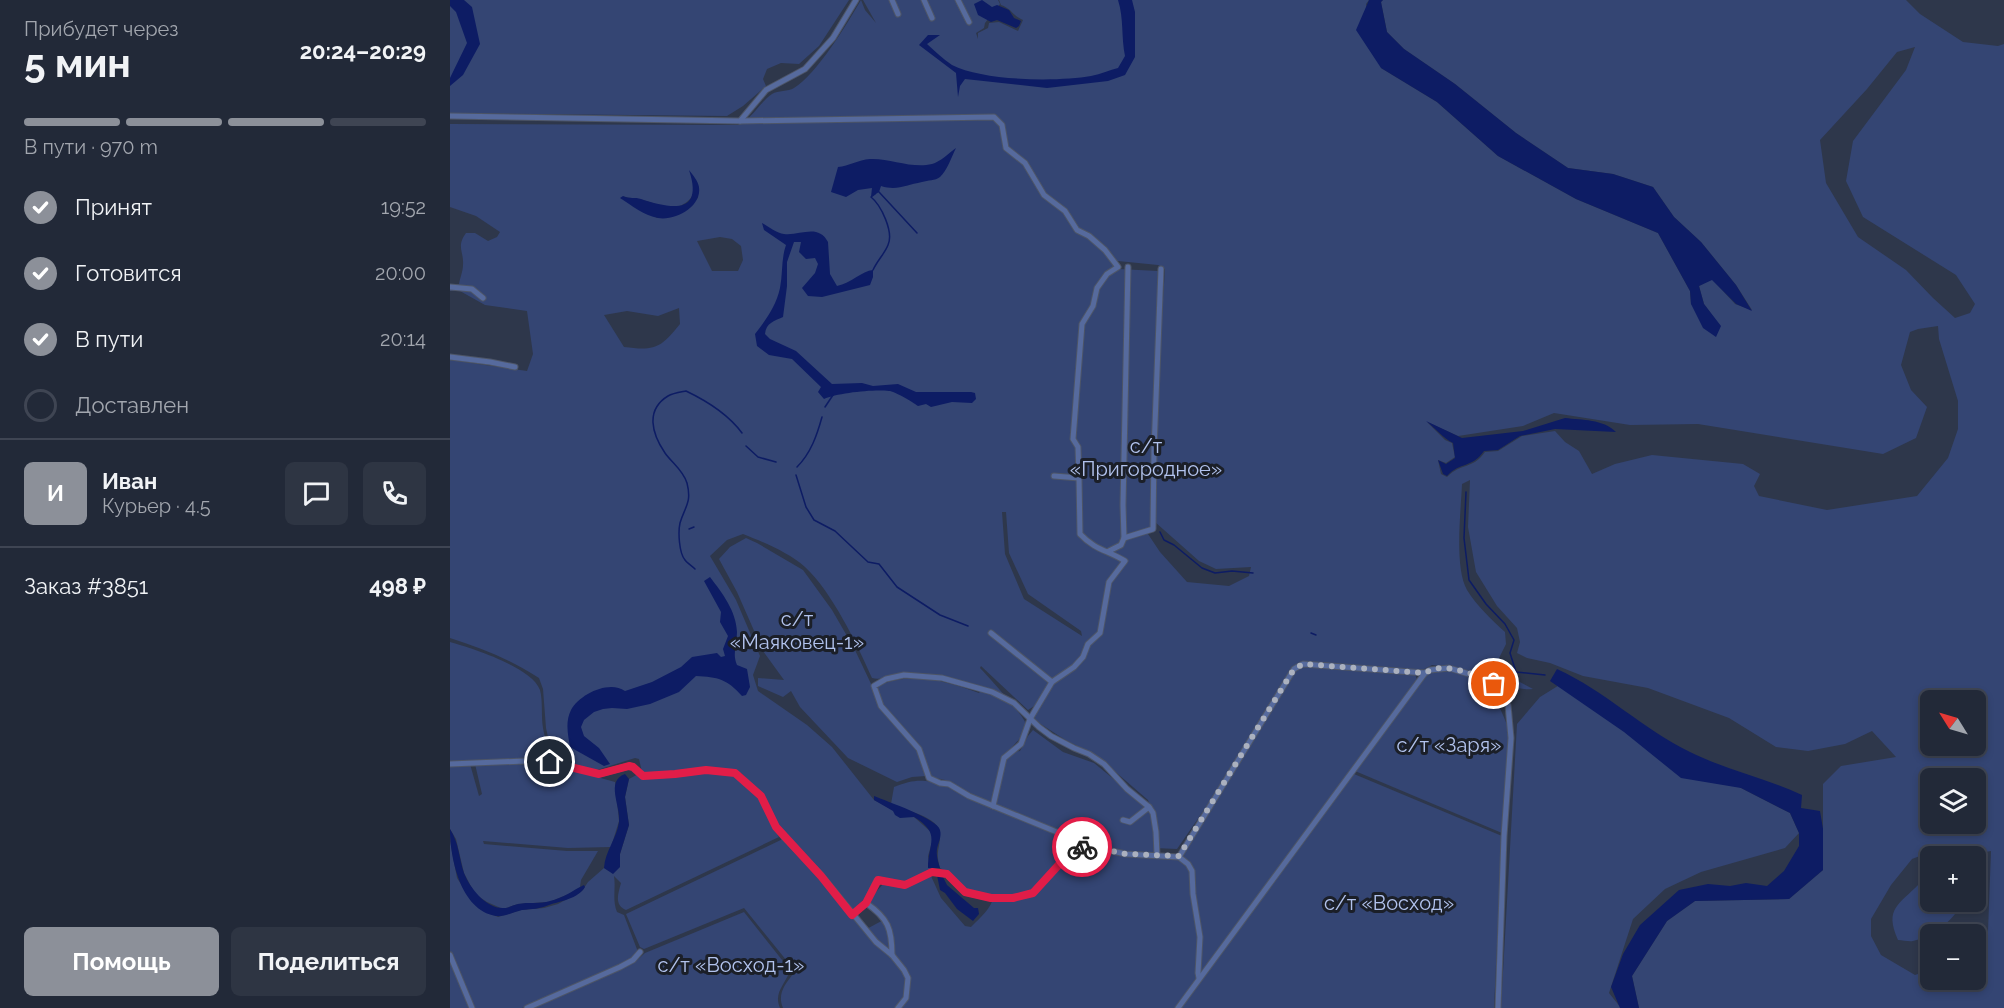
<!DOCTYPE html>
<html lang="ru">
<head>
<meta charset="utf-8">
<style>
  body { margin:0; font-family:Raleway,sans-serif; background:#2e3543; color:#f1f3f6; height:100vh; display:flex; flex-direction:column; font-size:22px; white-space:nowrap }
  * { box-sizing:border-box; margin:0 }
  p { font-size:20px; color:#a2a6ae }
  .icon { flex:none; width:33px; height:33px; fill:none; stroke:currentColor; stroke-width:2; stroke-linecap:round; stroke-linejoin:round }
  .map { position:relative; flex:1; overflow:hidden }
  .details { display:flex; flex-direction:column; background:#222938; width:450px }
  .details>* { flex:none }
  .needle { width:39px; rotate:307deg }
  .controls { position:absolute; left:1470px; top:690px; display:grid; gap:12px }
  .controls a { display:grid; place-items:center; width:66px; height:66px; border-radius:9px; background:#222938; box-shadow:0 3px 9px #0003,0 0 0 2px #3f4553; font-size:30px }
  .pin { position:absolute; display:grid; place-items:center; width:51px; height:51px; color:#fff; margin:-26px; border:3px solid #fff; border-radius:50%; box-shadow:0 2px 6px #0007 }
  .courier { position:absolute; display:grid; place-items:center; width:60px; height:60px; margin:-30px; border:4px solid #e11d48; border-radius:50%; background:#fff; color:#222; box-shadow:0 2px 8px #0007 }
  .summary em { font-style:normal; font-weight:700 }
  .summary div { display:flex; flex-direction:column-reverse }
  .summary { display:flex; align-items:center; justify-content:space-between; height:102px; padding:0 24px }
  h1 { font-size:39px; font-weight:700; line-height:45px }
  .bar { display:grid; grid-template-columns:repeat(4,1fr); gap:9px 6px; align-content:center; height:72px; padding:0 24px }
  .bar i { height:8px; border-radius:4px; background:#3f4553 }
  .bar .selected { background:#8c9099 }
  .bar p { grid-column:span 4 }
  .line { display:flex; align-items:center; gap:15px; padding:0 24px; border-top:2px solid #3f4553 }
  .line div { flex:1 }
  .round { display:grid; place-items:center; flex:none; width:63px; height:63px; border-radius:9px; background:#2e3543 }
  ol { padding:0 24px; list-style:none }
  li { display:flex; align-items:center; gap:18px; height:66px }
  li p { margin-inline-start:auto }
  li .icon { padding:6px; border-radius:50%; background:#8c9099; color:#fff; stroke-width:4 }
  li:last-child { color:#a2a6ae }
  li i { width:33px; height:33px; border:3px solid #3f4553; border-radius:50% }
  .primary-button { display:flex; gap:12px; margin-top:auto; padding:12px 24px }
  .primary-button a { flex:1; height:69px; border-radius:9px; background:#8c9099; color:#fff; font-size:24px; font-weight:700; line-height:69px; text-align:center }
  .primary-button a+a { background:#2e3543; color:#f1f3f6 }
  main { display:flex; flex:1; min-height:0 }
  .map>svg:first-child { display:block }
</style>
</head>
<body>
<main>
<section class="details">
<div class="summary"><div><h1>5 мин</h1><p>Прибудет через</p></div><em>20:24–20:29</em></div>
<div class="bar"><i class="selected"></i><i class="selected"></i><i class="selected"></i><i></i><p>В пути · 970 m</p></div>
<ol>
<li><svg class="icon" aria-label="check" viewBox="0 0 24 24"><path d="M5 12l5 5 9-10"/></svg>Принят<p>19:52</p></li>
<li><svg class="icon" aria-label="check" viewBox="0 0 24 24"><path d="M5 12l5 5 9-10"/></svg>Готовится<p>20:00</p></li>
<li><svg class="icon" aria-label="check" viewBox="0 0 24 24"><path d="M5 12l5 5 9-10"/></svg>В пути<p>20:14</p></li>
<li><i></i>Доставлен</li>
</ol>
<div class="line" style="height:108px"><b class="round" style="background:#8c9099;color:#fff">И</b><div><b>Иван</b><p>Курьер · 4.5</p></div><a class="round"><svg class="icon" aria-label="chat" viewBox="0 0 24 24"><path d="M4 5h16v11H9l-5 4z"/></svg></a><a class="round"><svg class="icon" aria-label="phone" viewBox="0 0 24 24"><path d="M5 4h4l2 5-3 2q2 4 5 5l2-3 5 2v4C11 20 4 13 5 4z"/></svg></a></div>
<div class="line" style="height:78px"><div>Заказ #3851</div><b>498 ₽</b></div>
<div class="primary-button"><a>Помощь</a><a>Поделиться</a></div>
</section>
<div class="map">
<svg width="1554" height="1008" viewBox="0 0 1554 1008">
  <rect width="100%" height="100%" fill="#2e374b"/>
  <!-- green -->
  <g fill="#344573" fill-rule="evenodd">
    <path d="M 0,0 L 399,0 L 369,46 L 349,64 L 331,63 L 317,69 L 313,79 L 316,86 L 293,106 L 277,116 L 0,113 Z"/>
    <path d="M 411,0 L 415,10 L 426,23 L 413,0 L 548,0 L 550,4 L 535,23 L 534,28 L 526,33 L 528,39 L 528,33 L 538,28 L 539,23 L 549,22 L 568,31 L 573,20 C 564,17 561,8 551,5 L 549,0 L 919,0 L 916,4 L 931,68 L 987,102 L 1048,156 L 1126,199 L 1208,233 L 1240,291 L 1241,304 L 1270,326 L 1254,304 L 1249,286 L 1262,279 L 1285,304 L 1302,310 L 1286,285 L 1251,242 L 1224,217 L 1203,187 L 1163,174 L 1118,168 L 1066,133 L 1005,84 L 954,49 L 937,32 L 931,2 L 933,0 L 1456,0 L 1470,14 L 1513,42 L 1548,46 L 1554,44 L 1554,1008 L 1189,1008 L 1182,976 L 1217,921 L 1245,901 L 1339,899 L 1373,870 L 1373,784 L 1391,766 L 1446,757 L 1422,731 L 1395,744 L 1358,751 L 1326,747 L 1279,718 L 1198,688 L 1133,676 L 1100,663 L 1077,658 L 1067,653 L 1070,642 L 1067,628 L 1047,606 L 1026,572 L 1018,527 L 1020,480 L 1012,484 C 1011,511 1004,567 1017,590 C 1027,606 1042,620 1055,632 L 1056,644 L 1049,658 L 1064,679 L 1083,689 C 1064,691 1053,681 1038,670 L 1032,675 L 1000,667 L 982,665 L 965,674 L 967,680 L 725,1008 L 333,1008 C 327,994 335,984 344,973 L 341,966 L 294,908 L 194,949 L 190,947 L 176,914 L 337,837 L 327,826 L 313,795 L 291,773 L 288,778 L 309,797 L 318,818 L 329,837 L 176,910 C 164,905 168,894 171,883 L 164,876 C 166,888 162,900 167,912 L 174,915 L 188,952 L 182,959 L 72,1008 L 25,1008 L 0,951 L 0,841 L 7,878 L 21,900 L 38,913 L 48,917 L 71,910 L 94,908 L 108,904 L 132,891 L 138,882 L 154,868 L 159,871 L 170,867 L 170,854 L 179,825 L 175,797 L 179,779 L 192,772 L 189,759 L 185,758 L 147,770 L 103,760 L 96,728 L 93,689 L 89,678 C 61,660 32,648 0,638 L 0,360 L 77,371 L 83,354 L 77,311 L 35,305 L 10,291 L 0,291 L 0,286 L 9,284 C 10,278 13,271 13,265 C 14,251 6,247 16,233 L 25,233 L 38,241 L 47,237 L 50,232 L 26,216 L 0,207 L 0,124 L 288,125 C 303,118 309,103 322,94 C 328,90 338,92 344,88 C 367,74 397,24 411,0 ZM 1465,47 L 1456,70 L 1403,141 L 1396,181 L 1413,217 L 1506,275 L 1525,304 L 1520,313 L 1505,318 L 1483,298 L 1456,270 L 1408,237 L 1376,183 L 1370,140 L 1417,89 L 1447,52 ZM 240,172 L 248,198 L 207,218 L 173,196 C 180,199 188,198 196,201 C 211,205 227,213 240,199 C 243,195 245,191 244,186 C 244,181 241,177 240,172 ZM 270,237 L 282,239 L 291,246 L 293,260 L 288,271 L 262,271 L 247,241 ZM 668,261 L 708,265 L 715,269 L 712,314 L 707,309 L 708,271 L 669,269 ZM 229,308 L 230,324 C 211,348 205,351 174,347 L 154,315 L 177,311 L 208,316 ZM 1488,326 L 1489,339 L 1508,401 L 1508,429 L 1498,458 L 1467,496 L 1377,510 L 1309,496 L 1304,486 L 1310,474 L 1293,464 L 1202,455 L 1165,464 L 1142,474 L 1129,451 L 1115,442 L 1105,431 L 1072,436 L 1048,451 L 1035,452 C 1022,470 1012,462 997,477 L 991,474 L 988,460 L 996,463 L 1005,457 L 1002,443 L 995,440 L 977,422 L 1008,436 L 1073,426 L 1104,413 L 1180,425 L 1248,424 L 1433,454 L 1466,438 L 1477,407 L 1461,390 L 1451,365 L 1460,332 L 1468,329 ZM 552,512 L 556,512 L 559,553 L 578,594 L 631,631 L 632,636 L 574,599 L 555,554 ZM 705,522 L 749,561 L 766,569 L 801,567 L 799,576 L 779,586 L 737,582 L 710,552 L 698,534 ZM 293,534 C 313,542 338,552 355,567 C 382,592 407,644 422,678 C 434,681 446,673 459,673 C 484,672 508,680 532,687 L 529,693 C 492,680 461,670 423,688 L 404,648 L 382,610 L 353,570 L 307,543 L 296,538 L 280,547 L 269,559 L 287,592 L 313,651 L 334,680 L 308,678 L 308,686 L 333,697 L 341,691 L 350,707 L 398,758 L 447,782 L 462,777 L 476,776 L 469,751 L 443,717 L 471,748 L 481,777 L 495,780 L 494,785 C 473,779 464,779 444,787 L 441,804 C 454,811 491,816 490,835 C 490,850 485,851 490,868 C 502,873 508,886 520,891 C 527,895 536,894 544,895 C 542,908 530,918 521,927 L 515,926 L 491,898 L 481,876 L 478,856 L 483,839 L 482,833 L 464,817 L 456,817 L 424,800 L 382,747 L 357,725 L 308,691 L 303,675 L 310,656 L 286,600 L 260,556 L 277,540 ZM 531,666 L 578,710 L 595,699 L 583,717 L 589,723 L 617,741 L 646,755 L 698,800 L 699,803 L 666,781 L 644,763 L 613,752 L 583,730 L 578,736 L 570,751 L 557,753 C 563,745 577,735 575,722 C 573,715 537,675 530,668 ZM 1480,700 L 1526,700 L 1526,746 L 1480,746 ZM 1480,778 L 1526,778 L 1526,824 L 1480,824 ZM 754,810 L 758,812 L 729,859 L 705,857 L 705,848 L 727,849 ZM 1541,851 L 1538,931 L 1526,946 L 1526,980 L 1480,980 L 1480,970 L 1465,975 L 1431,955 L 1421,936 L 1421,919 L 1441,885 L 1462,859 L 1475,854 L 1480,864 L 1480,856 L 1526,856 L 1526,865 L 1530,853 ZM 425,877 L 437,880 L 422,896 L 419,903 L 432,912 L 437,918 L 413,931 L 400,914 L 416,897 Z"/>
    <path d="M 0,642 C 21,648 82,667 90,690 C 93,701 91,716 93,728 C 95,739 99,749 98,760 L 0,762 Z"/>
    <path d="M 999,670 L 1039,683 L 1059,729 L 1052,833 L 905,771 L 977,673 Z"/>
    <path d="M 1111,684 L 1291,788 L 1340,813 L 1349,833 L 1335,848 L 1251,872 L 1215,889 L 1183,919 L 1159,993 L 1171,1008 L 1051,1008 L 1067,724 L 1090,697 Z"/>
    <path d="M 39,763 L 100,764 L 165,782 L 169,821 L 161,847 L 118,848 L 33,841 L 34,844 L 117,851 L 148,851 L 131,880 L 130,887 L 119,894 L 99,902 L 68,904 L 53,909 L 37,902 L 25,894 L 14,873 L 6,839 L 0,829 L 0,765 L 20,764 L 29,796 L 32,794 L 25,764 Z"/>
    <path d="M 904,774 L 1052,836 L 1044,1008 L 730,1008 Z"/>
    <path d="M 1480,868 L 1480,902 L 1512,902 C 1505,920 1482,937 1463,941 C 1459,942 1453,940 1448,940 C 1434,908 1449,905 1469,884 C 1474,879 1477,873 1480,868 Z"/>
    <path d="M 294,912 L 340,970 C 336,984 323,992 330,1008 L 81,1008 L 185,962 L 195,953 Z"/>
    <path d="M 0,960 L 20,1008 L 0,1008 Z"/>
  </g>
  <!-- water -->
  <g fill="#0d1c64">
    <path d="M 0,0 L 14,0 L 22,7 L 30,44 L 13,75 L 0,86 L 0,78 L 17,43 L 6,12 L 0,6 Z"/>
    <path d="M 532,0 L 542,7 L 547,5 L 559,10 L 564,18 L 571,21 L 569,26 L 566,28 L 547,20 L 541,22 L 528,15 L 524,4 Z"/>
    <path d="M 668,0 L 682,0 L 685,12 L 685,57 L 675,75 L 658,81 L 597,88 L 515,79 L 510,86 L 508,97 L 506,73 L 469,45 L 478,35 L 490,35 L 477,44 C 485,51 493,59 502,65 C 533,81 607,82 641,76 C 651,74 660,70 668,68 L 675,56 C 671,37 674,19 668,0 Z"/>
    <path d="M 919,0 L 933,0 L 931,2 L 937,32 L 954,49 L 1005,84 L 1066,133 L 1118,168 L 1163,174 L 1203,187 L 1224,217 L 1251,242 L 1286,285 L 1302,311 L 1286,304 L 1262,280 L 1249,286 L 1254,304 L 1271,326 L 1266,337 L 1253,328 L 1241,304 L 1240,291 L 1208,233 L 1126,199 L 1048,156 L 987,102 L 931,68 L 906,30 Z"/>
    <path d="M 506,148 C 502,156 497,171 490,177 C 485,181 478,180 472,182 C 456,185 447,191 431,186 L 429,192 L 421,197 L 422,188 L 408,190 L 396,197 L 381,192 L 388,167 C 399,166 408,160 420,159 C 440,158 462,169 482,164 C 490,162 499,153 506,148 Z"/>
    <path d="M 239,170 C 243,175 248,181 249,187 C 252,207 225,221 208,218 C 195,216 181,205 170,198 L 173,196 C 180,199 185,197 191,199 C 221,209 254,215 239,170 Z"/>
    <path d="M 312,223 C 319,227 327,233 334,234 C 350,236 368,223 378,242 L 380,274 L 387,286 C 401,283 412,271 423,270 L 423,277 L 420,285 L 372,297 L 358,296 L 352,288 L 365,273 L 368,264 L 365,258 L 356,259 L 349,252 L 351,242 L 344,242 L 337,262 L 337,286 L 333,317 C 324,321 316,323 315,334 L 320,339 L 346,351 L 382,384 L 412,383 L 423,386 L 448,384 L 466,392 L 521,392 L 525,393 L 526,399 L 522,403 L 502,402 L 481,407 L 476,404 L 468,406 C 463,402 444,391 439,391 C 424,389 387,393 374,399 L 368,392 L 371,387 L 342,359 L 319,355 L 307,346 L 305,334 C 316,320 326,306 330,288 C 333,273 331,259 336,245 L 314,230 Z"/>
    <path d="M 1115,418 C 1132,420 1153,419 1166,432 L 1105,429 L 1070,436 L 1048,450 L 1034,451 C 1021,469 1011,461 997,476 L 993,474 L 988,460 L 996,464 L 1005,458 L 1003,443 C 993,438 985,428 976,421 L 1012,438 L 1073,431 Z"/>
    <path d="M 260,577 C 273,594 286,611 287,632 C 287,644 282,654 287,665 L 297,669 L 300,687 L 296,695 L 292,696 C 277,679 268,677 246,676 L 229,692 L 200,704 L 177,709 L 162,708 L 153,709 L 144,712 L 134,720 L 131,727 L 134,736 L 149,748 L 160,764 L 154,766 L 120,747 C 118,735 115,722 121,710 C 130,694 159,680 175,691 L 202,682 L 231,667 L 242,657 L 267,653 L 271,657 L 275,656 L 273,649 L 278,636 L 270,622 L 271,612 L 254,581 Z"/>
    <path d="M 1107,669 C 1155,691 1193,729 1240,752 C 1276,770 1316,778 1352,795 L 1351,808 L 1370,811 L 1373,829 L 1373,870 L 1339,899 L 1245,901 L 1217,921 L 1182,976 L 1189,1008 L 1170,1008 L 1161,987 L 1173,954 L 1190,925 L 1229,890 L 1258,884 L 1280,886 L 1296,883 L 1317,886 L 1334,871 L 1349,846 L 1349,833 L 1340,813 L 1291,788 L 1231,778 L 1174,732 L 1100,681 Z"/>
    <path d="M 175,774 L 179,779 L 175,797 L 179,825 L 170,854 L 170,867 L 163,874 L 154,868 C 155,851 167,838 169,822 C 171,806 155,781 175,774 Z"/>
    <path d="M 424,796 C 436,801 488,819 490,830 C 492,837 488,843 487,849 C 486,855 488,861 490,868 L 478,868 C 478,843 492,834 464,817 L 450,818 L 445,815 L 443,811 L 424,800 Z"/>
    <path d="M 0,829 C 9,843 9,858 14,873 C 20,888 36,909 54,908 C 59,908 63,905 68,904 C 78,902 90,904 100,901 C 113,898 122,891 134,885 L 135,887 C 128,899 110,901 99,905 C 90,909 82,909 72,910 C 64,912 54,917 46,916 C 10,910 0,857 0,829 Z"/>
    <path d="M 487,875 L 493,877 L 497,885 L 524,908 L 528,908 L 529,914 L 523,921 L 507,909 L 495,893 L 490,890 Z"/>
  </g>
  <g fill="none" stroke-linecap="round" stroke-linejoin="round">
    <!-- stream -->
    <g stroke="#0d1c64" stroke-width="1.5">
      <path d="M 429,192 L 467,233"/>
      <path d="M 423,270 C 427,261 435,253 438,245 C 444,232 431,205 421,197 L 425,194"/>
      <path d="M 375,407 L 383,395"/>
      <path d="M 296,446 L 308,457 L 326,462"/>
      <path d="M 347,467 C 361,453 367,435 372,417"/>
      <path d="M 346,475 L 356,507 L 364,520 L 385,531 L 418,562 L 429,564 L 447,587 L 490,615 L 518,626"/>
      <path d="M 1016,492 L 1014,538 L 1019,580 L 1036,604 L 1055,624 L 1064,640 L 1060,653 L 1066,672 L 1095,675"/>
      <path d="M 239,529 L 244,527"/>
      <path d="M 710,532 L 714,540 L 724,545 L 752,568 L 765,573 L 782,571 L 803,573"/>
      <path d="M 245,569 C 242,566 237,563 235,560 C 229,553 228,532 230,523 C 235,506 242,503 237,483 C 233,470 222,463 215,453 C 202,434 195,410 218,396 C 223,393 231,392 236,391 C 257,401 278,414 292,433"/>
      <path d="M 861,633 L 866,635"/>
    </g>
    <!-- street casing -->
    <g stroke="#4d5567" stroke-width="7">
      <g id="street">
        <path d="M 442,0 L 448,14"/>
        <path d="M 474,0 L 482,18"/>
        <path d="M 508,0 L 519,22"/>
        <path d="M 0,116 L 290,121 L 316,90 L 355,69 L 383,38 L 406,0"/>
        <path d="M 290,121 L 544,117 L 552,125 L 556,148 L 575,163 L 594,195 L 615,211 L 627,230 L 639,236 L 655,250 L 668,267 L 657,274 L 647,288 L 643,306 L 632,324 L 623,439 L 628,447 L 629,478 L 604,476"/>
        <path d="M 0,287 L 22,289 L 33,298"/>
        <path d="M 0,357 L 40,362 L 65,367"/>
        <path d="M 674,538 L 673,505 L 678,267"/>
        <path d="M 659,551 L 671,545 L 674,538 L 703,529 L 704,450 L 711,269"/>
        <path d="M 541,633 L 602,682"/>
        <path d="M 0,764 L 74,761 L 100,762 L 149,774 L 179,766 L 183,767 L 193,776 L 225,774 L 256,770 L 285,773 L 311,796 L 326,827 L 334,837 L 371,875 L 426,942 L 442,955 L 454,970 L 458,978 L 456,998 L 448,1008"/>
        <path d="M 543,806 L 554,758 L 571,744 L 580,719 L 602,682 L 624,667 L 633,657 L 638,644 L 650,633 L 659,582 L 675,561 C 657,550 645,550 630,534 L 629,478"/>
        <path d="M 673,820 L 680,822 L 699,807"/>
        <path d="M 707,855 L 706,832 L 703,813 L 699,807 L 677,789 L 654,764 L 639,754 L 624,748 L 601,736 L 589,727 L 564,703 L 542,692 L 492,678 L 454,675 L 436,679 L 424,686 L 431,706 L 469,749 L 479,778 L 490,783 L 499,784 L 519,796 L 614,835 L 625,847 L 647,848 L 676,854 L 729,857 L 738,864 L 742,871 L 743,894 L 750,937 L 748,973 L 749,978"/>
        <path d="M 729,857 L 844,669 L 853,664 L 975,673 L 980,670 L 999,668 L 1039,680 L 1058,705 L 1061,738 L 1054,836 L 1048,1008"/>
        <path d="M 416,903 C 438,918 442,929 442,955"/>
        <path d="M 402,915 L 416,903 L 427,880 L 455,885 L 482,872 L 497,874 L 515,892 L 541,898 L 563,898 L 583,893 L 625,847"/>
        <path d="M 0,955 L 22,1008"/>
        <path d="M 77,1008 L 170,967 L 183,960 L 190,952"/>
        <path d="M 728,1008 L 975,673"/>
      </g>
    </g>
    <!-- street -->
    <use href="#street" stroke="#566a9d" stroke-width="5"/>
  </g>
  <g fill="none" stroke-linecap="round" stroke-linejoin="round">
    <!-- done -->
    <path stroke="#abb1bf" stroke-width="6" stroke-dasharray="0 10.8" d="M 632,847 L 647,848 L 676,854 L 729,856 L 844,669 L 853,664 L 975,673 C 993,661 1021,674 1039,680 L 1044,684"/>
    <!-- route -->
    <path stroke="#e11d48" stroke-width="8" d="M 100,762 L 149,774 L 179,766 L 183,767 L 193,776 L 225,774 L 256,770 L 285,773 L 311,796 L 326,827 L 371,876 L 402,915 L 416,903 L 428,880 L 455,885 L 482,872 L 497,874 L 515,892 L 541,898 L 563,898 L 583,893 L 625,847 L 632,847"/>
  </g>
  <g text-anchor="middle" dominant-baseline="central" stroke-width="6" stroke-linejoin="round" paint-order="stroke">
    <!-- park labels -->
    <g font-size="20" fill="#b2c3ee" stroke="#1b1f28">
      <text x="696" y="446">с/т<tspan x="696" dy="23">«Пригородное»</tspan></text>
      <text x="347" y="619">с/т<tspan x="347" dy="23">«Маяковец-1»</tspan></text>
      <text x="999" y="745">с/т «Заря»</text>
      <text x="939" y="903">с/т «Восход»</text>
      <text x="281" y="965">с/т «Восход-1»</text>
    </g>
  </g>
</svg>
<div class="controls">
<a><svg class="needle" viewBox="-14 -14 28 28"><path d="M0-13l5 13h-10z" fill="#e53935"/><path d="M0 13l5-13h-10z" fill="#a2a6ae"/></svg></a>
<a><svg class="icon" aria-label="layers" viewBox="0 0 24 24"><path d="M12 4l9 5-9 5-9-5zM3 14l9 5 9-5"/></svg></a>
<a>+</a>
<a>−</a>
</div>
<div class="pin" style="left:1044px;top:684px;background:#ea580c"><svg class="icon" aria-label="bag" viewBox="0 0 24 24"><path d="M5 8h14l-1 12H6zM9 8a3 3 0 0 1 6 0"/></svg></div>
<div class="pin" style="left:100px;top:762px;background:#1f2937"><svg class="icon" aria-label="home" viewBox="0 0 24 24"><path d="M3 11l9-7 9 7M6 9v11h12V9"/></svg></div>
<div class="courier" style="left:632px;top:847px"><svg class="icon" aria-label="bike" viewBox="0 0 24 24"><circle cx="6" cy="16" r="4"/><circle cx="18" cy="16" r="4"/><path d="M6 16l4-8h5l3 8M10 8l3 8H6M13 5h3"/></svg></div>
</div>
</main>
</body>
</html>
